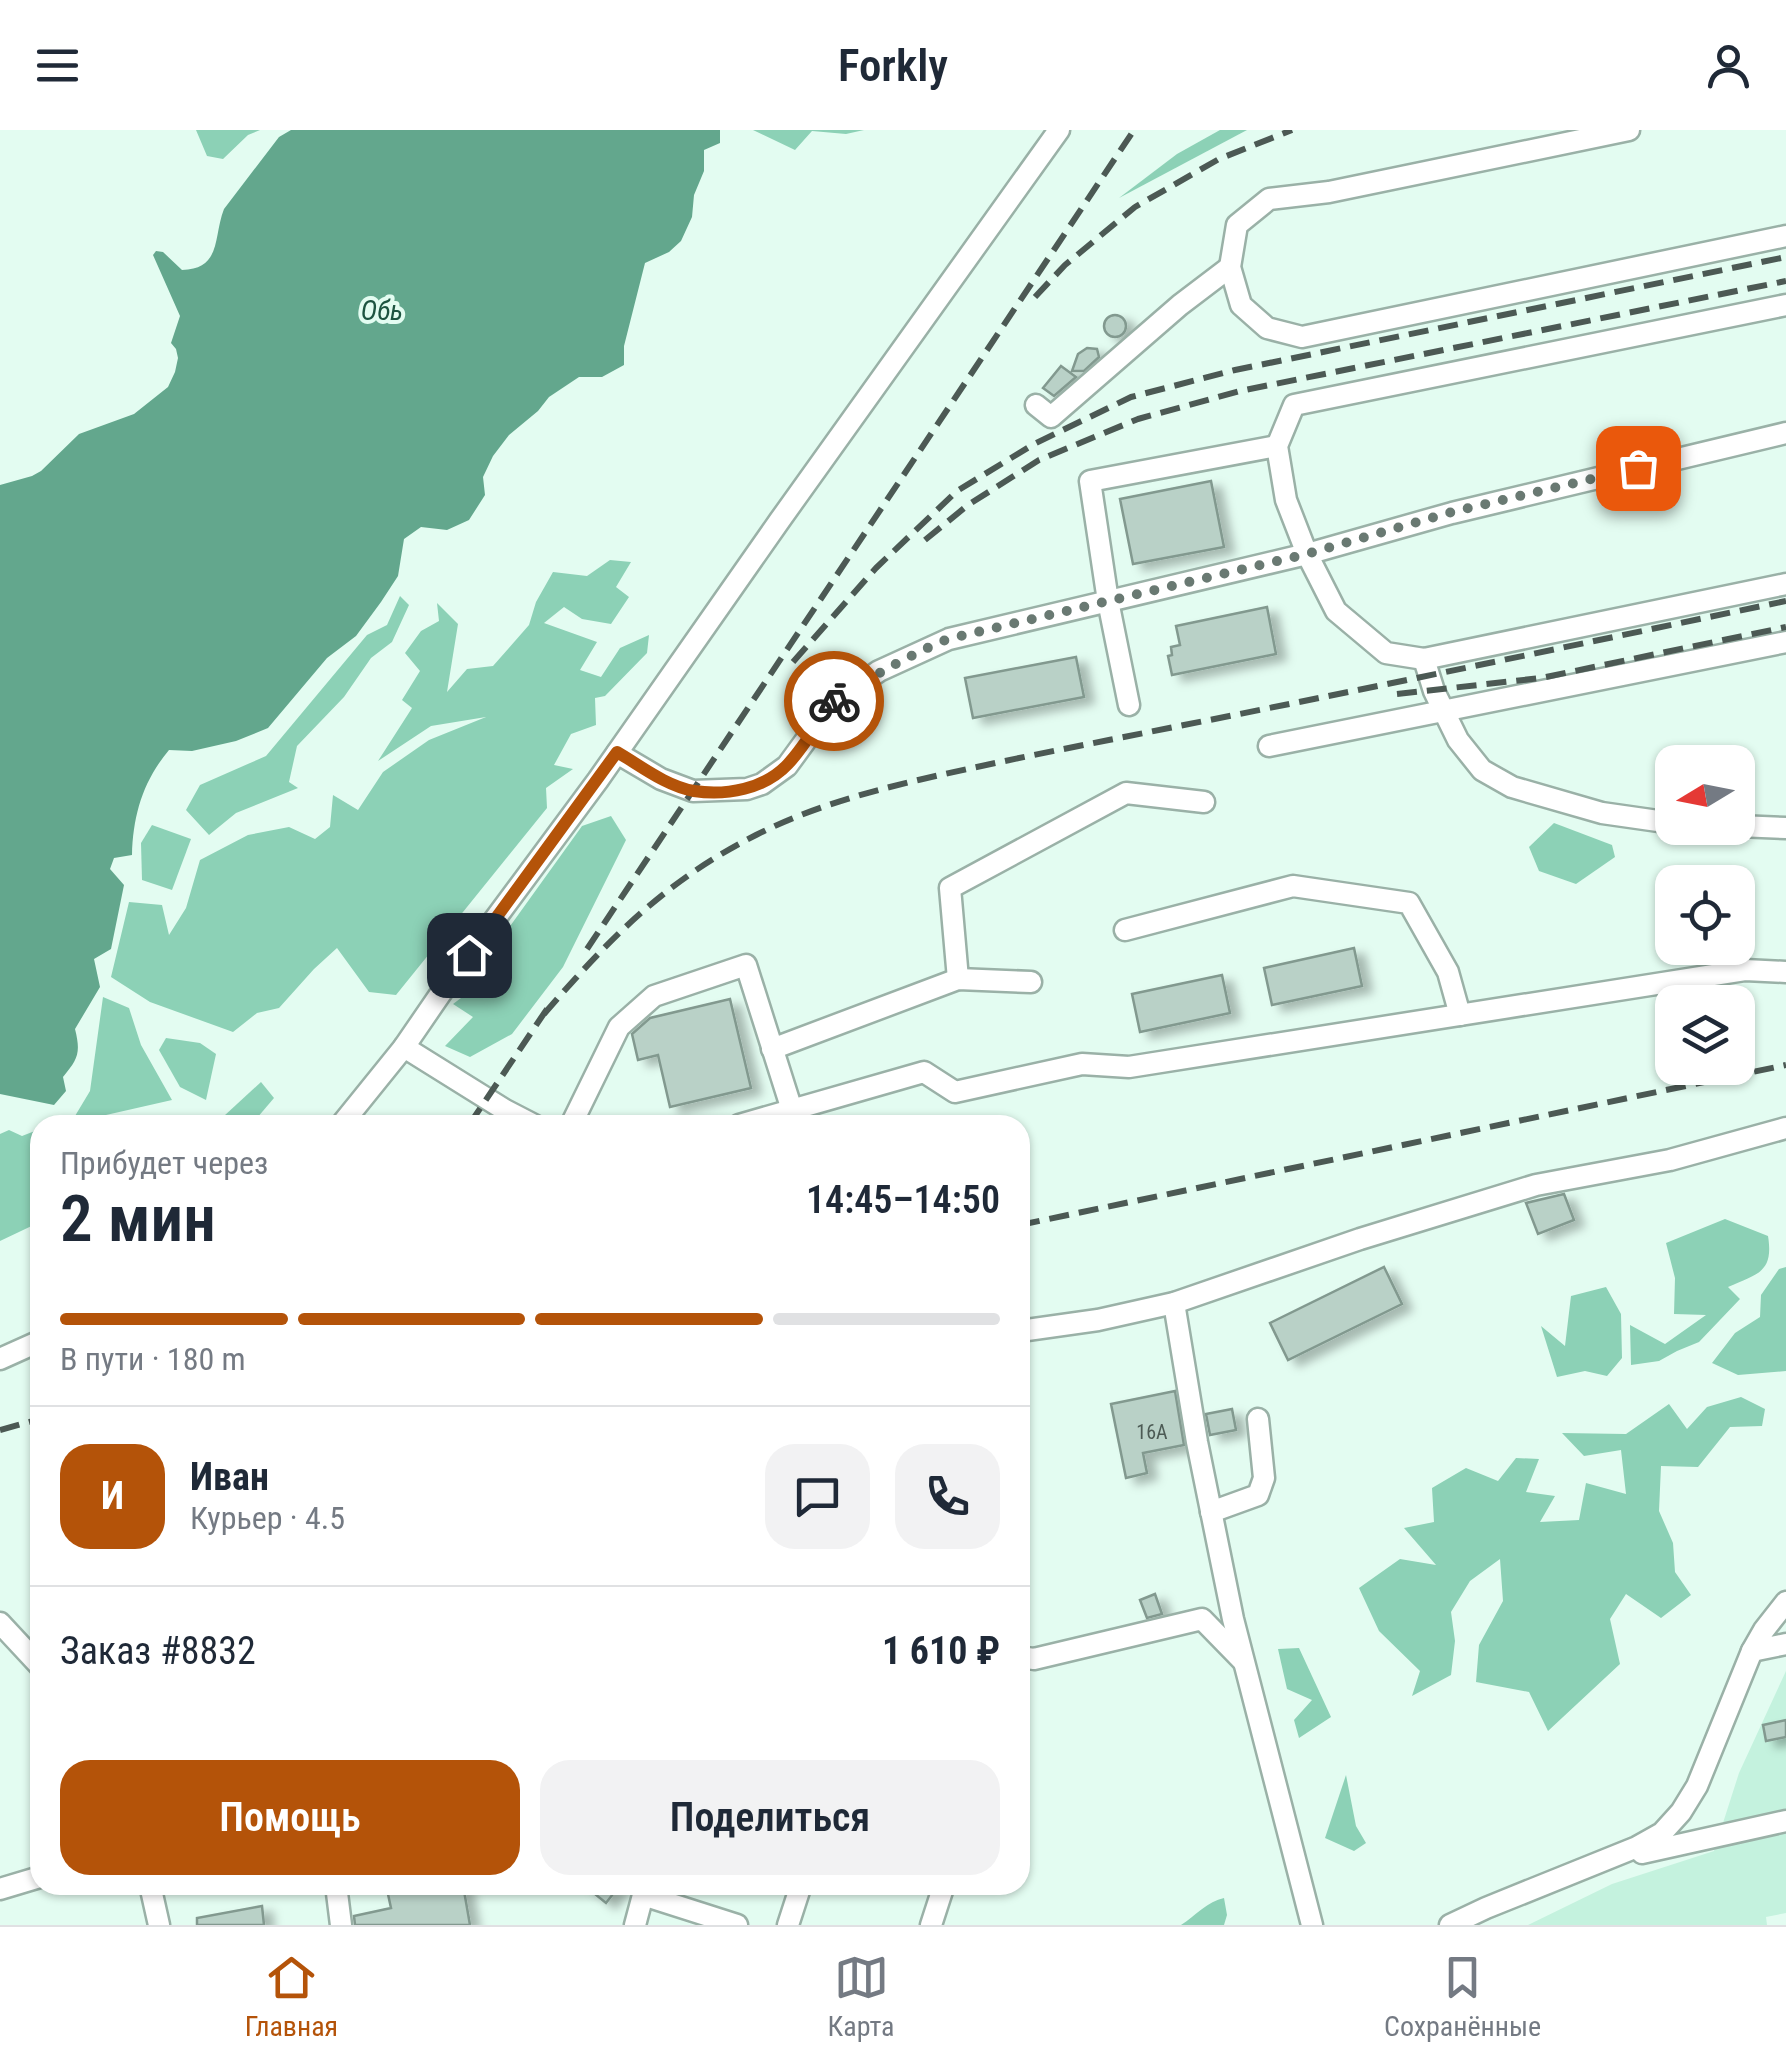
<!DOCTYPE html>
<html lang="ru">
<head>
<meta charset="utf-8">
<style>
  body { margin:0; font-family:"Roboto Condensed",sans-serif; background:#f2f2f3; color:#1f2937; height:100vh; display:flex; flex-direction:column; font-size:38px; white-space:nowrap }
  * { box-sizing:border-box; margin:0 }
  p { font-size:32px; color:#747a83 }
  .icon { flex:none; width:55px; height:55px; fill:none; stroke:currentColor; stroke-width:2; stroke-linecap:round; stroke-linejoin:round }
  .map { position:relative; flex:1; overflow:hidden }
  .panel { position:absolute; left:30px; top:985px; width:1000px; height:780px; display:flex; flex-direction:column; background:#fff; border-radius:30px; box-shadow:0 2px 8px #0004 }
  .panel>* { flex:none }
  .needle { width:65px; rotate:260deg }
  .controls { position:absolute; left:1655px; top:615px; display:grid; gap:20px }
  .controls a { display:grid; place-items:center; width:100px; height:100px; border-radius:20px; background:#fff; box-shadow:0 2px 8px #0004; font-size:50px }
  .pin { position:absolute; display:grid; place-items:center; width:85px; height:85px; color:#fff; margin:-42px; border-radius:20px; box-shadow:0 5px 15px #0006 }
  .courier { position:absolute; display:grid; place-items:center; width:100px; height:100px; margin:-50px; border:8px solid #b45309; border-radius:50%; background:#fff; color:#222; box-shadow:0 2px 12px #0007 }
  .summary em { font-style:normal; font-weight:600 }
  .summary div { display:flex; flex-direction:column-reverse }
  .summary { display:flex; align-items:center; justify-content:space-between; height:170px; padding:0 30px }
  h1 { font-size:65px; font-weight:600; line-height:75px }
  .bar { display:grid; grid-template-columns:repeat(4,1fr); gap:15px 10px; align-content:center; height:120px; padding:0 30px }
  .bar i { height:12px; border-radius:8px; background:#e0e1e3 }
  .bar .on { background:#b45309 }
  .bar p { grid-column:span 4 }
  .line { display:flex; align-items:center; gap:25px; padding:0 30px; border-top:2px solid #e0e1e3 }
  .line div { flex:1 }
  .round { display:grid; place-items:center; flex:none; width:105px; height:105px; border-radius:30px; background:#f2f2f3 }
  .action { display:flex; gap:20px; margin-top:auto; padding:20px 30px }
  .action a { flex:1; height:115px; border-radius:30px; background:#b45309; color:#fff; font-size:40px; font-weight:600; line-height:115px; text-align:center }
  .action a+a { background:#f2f2f3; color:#1f2937 }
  header { display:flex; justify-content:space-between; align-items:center; height:130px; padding:0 30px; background:#fff; font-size:45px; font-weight:600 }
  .menu { display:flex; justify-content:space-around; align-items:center; height:140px; border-top:2px solid #e0e1e3; background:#fff; font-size:28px; color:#747a83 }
  .menu a { display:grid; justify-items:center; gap:5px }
  .menu .on { color:#b45309 }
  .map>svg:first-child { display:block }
</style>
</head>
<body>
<header><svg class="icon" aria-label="menu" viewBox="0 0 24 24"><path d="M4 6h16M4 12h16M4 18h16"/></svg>Forkly<svg class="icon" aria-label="person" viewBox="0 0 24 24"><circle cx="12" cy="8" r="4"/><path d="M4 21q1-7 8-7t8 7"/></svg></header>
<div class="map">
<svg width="1786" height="1795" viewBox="0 0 1786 1795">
  <defs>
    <filter id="shadow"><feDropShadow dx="10" dy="6" stdDeviation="5" flood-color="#0004"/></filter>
  </defs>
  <rect width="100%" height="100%" fill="#e3fcf1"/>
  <!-- green -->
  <path fill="#c4f2de" d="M 1786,1541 L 1786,1783 L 1766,1787 L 1767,1795 L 1528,1795 L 1612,1754 L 1714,1721 L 1739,1643 Z"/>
  <!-- forest -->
  <g fill="#8cd1b6">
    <path d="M 196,0 L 260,0 L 248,5 L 223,29 L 207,26 Z"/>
    <path d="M 753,0 L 864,0 L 846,4 L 812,1 L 795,20 Z"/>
    <path d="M 1220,0 L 1247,0 L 1119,68 L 1177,24 Z"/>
    <path d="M 610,430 L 631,432 L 616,457 L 629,467 L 611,494 L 582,489 L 564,477 L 544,493 L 597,512 L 580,540 L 601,547 L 620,518 L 649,505 L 647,523 L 605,566 L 595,568 L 596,595 L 571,604 L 554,635 L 573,639 L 546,658 L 547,678 L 396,865 L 369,862 L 337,818 L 314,839 L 279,878 L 257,883 L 233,902 L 150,872 L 111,847 L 129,772 L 162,775 L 169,805 L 186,778 L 200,730 L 248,705 L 289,697 L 315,709 L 330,697 L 333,665 L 358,680 L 383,642 L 429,610 L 486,587 L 431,596 L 378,631 L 412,578 L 402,570 L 420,541 L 405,523 L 421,501 L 439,491 L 437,473 L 458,494 L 447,562 L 467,539 L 493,536 L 529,495 L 536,472 L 553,442 L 587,446 Z"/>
    <path d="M 400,466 L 409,475 L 392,512 L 371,528 L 344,567 L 297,616 L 289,652 L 298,658 L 236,683 L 209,705 L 186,680 L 200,655 L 266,626 L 367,505 L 387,495 Z"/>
    <path d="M 611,686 L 626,710 L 563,837 L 512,904 L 470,927 L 445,916 L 473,887 L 453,874 L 493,844 L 485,831 L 582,696 Z"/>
    <path d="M 1554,693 L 1612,715 L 1615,727 L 1576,754 L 1539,741 L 1529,717 Z"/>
    <path d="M 152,695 L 191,709 L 172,760 L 142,750 L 141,713 Z"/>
    <path d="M 103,867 L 129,878 L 141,915 L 172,970 L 106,985 L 107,995 L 51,995 L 75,986 L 90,961 Z"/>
    <path d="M 166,908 L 200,913 L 216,924 L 206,970 L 180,957 L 159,920 Z"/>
    <path d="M 261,952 L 274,968 L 251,995 L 223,995 L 224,986 Z"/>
    <path d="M 40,999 L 40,1092 L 0,1111 L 0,1004 L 9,1000 L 22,1006 Z"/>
    <path d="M 1725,1089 L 1768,1106 C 1774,1143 1757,1144 1728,1157 L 1740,1169 L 1699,1212 L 1677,1221 L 1659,1231 L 1631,1235 L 1630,1195 L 1665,1214 L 1706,1185 L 1674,1184 L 1675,1148 L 1666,1113 Z"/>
    <path d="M 1786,1137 L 1786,1241 L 1738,1245 L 1712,1233 L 1735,1203 L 1760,1187 L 1761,1165 L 1779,1139 Z"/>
    <path d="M 1606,1157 L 1621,1184 L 1622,1228 L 1607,1246 L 1585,1241 L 1557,1247 L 1541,1196 L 1565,1216 L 1571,1166 Z"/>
    <path d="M 1741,1267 L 1765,1279 L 1762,1296 L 1730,1297 L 1698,1337 L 1661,1336 L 1659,1381 L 1673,1413 L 1675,1442 L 1691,1465 L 1661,1488 L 1626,1464 L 1610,1489 L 1620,1534 L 1548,1601 L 1529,1562 L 1476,1552 L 1479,1515 L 1503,1471 L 1500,1429 L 1470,1451 L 1451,1482 L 1455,1511 L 1451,1545 L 1412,1566 L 1420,1541 L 1379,1501 L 1359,1458 L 1400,1429 L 1436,1435 L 1404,1398 L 1434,1392 L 1432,1358 L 1466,1338 L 1498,1351 L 1516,1328 L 1539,1329 L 1526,1362 L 1555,1366 L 1540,1392 L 1579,1390 L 1586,1353 L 1626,1364 L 1621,1320 L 1584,1326 L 1562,1303 L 1626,1304 L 1669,1274 L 1687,1299 L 1707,1277 Z"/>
    <path d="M 1299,1518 L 1331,1587 L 1299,1608 L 1294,1590 L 1312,1570 L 1287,1559 L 1278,1519 Z"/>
    <path d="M 1346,1645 L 1356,1696 L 1366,1713 L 1354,1721 L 1325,1708 Z"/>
    <path d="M 1224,1768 L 1227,1785 L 1224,1795 L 1181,1795 C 1195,1786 1208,1771 1224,1768 Z"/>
  </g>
  <!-- water -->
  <path fill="#63a78d" d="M 291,0 L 720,0 L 720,13 L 704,20 L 704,41 L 694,65 L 692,87 L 681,111 L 669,122 L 645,133 L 624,216 L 624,235 L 602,247 L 579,247 L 549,267 L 538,281 L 509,305 L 493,326 L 483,347 L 485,365 L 469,390 L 447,400 L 421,397 L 404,409 L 398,446 L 381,472 L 356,506 L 327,528 L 268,598 L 236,611 L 192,621 L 169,620 C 143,651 133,685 132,725 L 114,728 L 110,739 L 124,755 L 111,819 L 94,829 L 100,857 L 75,899 C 81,923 78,929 63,947 L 66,961 L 54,975 L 0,964 L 0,355 L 32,346 L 41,341 L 79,304 L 134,284 L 168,257 L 175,242 L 178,228 L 176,219 L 171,213 L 180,186 L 153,125 L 156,121 L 163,122 L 182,140 C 222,139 213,107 224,79 L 279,7 Z"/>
  <!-- building -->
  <g fill="#b9d1c7" stroke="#82998f" stroke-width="2.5" filter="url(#shadow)">
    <circle cx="1115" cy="196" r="11"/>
    <path d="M 1087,218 L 1097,219 L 1099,227 L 1084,241 L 1072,241 L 1078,224 Z"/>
    <path d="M 1061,236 L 1076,247 L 1054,266 L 1043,258 Z"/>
    <path d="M 1211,351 L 1224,417 L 1133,434 L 1120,369 Z"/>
    <path d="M 1267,477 L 1276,524 L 1172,545 L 1168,526 L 1172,525 L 1171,517 L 1180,515 L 1176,496 Z"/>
    <path d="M 1076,527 L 1084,567 L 973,588 L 965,548 Z"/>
    <path d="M 1354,818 L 1362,856 L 1272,875 L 1264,838 Z"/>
    <path d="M 1222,845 L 1230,883 L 1140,902 L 1132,864 Z"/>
    <path d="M 730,869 L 751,958 L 670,977 L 658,925 L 638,930 L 632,904 L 650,888 Z"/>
    <path d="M 1564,1064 L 1574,1090 L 1538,1104 L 1526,1073 Z"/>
    <path d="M 1384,1137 L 1402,1174 L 1288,1230 L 1270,1193 Z"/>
    <path d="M 1175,1261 L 1184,1315 L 1143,1323 L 1147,1343 L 1126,1348 L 1111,1274 Z"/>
    <path d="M 1232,1279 L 1236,1300 L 1210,1305 L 1206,1284 Z"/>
    <path d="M 1155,1464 L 1162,1484 L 1147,1488 L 1140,1470 Z"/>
    <path d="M 1786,1590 L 1786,1607 L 1766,1611 L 1763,1595 Z"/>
    <path d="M 386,1755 L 463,1755 L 470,1795 L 355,1795 L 354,1786 L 391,1778 Z"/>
    <path d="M 584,1755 L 620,1755 L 606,1773 Z"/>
    <path d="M 262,1776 L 264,1795 L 197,1795 L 197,1788 Z"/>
  </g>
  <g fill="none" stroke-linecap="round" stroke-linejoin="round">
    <!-- minor casing -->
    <g stroke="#9ab1a7" stroke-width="25">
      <g id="minor">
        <path d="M 1629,0 L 1329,62 L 1269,69 L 1237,95 L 1230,137 L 1241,175 L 1267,198 L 1302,207 L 1786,106"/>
        <path d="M 1786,175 L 1294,275 L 1277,316 L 1286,370 L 1307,424 L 1336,481 L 1386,523 L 1424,529 L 1786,454"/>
        <path d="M 1036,275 L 1051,287 L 1180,175 L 1230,137"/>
        <path d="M 1424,529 L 1434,561 L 1458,610 L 1482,640 L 1512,657 L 1602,683 L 1672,693"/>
        <path d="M 1129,575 L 1108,471 L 1090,351 L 1277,316"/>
        <path d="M 1269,616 L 1786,512"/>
        <path d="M 617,623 L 661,649 L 693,661 L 747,659 L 762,654 L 787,636 L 833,573 L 879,541 L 949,509 L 1307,424 L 1452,383 L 1786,303"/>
        <path d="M 1738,696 L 1786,698"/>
        <path d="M 1125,800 L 1293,756 L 1409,773 L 1448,842 L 1460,885"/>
        <path d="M 958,849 L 950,758 L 1126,663 L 1204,672"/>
        <path d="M 404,917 L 505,980 L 534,995"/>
        <path d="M 772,919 L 958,849 L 1031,852"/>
        <path d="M 341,995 L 404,917 L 452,847 L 598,650 L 780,390 L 1059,0"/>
        <path d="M 571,995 L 619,897 L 654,866 L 746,835 L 792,980"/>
        <path d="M 739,995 L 924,942 L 955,962 L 1082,934 L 1129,937 L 1745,840 L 1786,842"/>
        <path d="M 1174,1173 L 1197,1312 L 1233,1489 L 1312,1795"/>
        <path d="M 1020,1201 L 1098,1190 L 1174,1173 L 1360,1109 L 1536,1055 L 1670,1030 L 1786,998"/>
        <path d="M 0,1229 L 40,1211"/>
        <path d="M 1211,1382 L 1258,1365 L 1264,1348 L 1258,1289"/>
        <path d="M 0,1493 L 40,1536"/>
        <path d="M 1752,1521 L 1786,1514"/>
        <path d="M 1020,1527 L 1034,1529 L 1202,1489 L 1243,1531"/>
        <path d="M 1642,1723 L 1786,1691"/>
        <path d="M 150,1755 L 159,1795"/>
        <path d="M 336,1755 L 341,1795"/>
        <path d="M 0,1759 L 40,1747"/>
        <path d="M 635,1795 L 643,1765 L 737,1795"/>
        <path d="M 788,1795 L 801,1755"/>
        <path d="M 931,1795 L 944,1755"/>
        <path d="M 1450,1795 L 1486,1778 L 1637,1717 L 1662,1703 L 1681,1682 L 1697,1656 L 1752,1521 L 1764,1500 L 1786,1472"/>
      </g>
    </g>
    <!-- minor -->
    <use href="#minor" stroke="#fff" stroke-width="20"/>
    <!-- rail -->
    <g stroke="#4c5954" stroke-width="6" stroke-dasharray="20 10" stroke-linecap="butt">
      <path d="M 1035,167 L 1065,135 L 1135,77 L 1219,29 L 1292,0"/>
      <path d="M 925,410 L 968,375 L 1039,330 L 1138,289 L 1240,261 L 1786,151"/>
      <path d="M 793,532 L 876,438 L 957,361 L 1034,314 L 1131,267 L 1235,240 L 1786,127"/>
      <path d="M 1397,564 L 1541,548 L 1786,497"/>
      <path d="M 587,819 L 1134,0"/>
      <path d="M 544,884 C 610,808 665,751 756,705 C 823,671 898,654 972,638 C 1041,623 1110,610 1179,596 C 1382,556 1584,513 1786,471"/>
      <path d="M 469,995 L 551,873"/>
      <path d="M 1020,1095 L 1786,935"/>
      <path d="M 0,1300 L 40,1289"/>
    </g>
  </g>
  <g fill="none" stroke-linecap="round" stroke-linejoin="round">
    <!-- done -->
    <path stroke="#697972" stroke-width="10" stroke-dasharray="0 18" d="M 834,571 C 871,547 907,526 948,509 L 1307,424 L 1452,382 L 1638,338"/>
    <!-- route -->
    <path stroke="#b45309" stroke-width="12" d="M 469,825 L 617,622 C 641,636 666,656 694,661 C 726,666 765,659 788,634 C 806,615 818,591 834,571"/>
  </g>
  <g text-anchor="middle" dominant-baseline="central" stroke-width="8" stroke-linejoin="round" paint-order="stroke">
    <!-- number labels -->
    <g font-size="20" fill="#4c5a54">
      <text x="1152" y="1302">16А</text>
    </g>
    <!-- water labels -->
    <g font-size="28" font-style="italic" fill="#1d5441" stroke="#e3fcf1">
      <text x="382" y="180">Обь</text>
    </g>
  </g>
</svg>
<div class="controls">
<a><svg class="needle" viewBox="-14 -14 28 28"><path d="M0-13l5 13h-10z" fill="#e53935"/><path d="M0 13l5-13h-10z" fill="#747a83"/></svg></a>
<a><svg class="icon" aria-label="locate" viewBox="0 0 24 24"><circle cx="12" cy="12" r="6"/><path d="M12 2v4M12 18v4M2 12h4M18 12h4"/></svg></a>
<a><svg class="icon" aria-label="layers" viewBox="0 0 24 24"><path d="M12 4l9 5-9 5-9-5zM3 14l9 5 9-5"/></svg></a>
</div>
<div class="pin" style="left:1638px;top:338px;background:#ea580c"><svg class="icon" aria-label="bag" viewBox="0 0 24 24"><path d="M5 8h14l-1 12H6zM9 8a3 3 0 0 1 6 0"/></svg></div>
<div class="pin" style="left:469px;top:825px;background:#1f2937"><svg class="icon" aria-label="home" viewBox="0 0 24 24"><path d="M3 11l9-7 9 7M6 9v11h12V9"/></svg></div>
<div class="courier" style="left:834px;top:571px"><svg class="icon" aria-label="bike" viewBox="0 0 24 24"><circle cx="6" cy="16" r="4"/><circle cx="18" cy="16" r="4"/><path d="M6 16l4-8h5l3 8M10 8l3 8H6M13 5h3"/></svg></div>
<section class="panel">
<div class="summary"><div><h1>2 мин</h1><p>Прибудет через</p></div><em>14:45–14:50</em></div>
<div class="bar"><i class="on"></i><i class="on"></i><i class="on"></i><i></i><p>В пути · 180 m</p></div>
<div class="line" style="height:180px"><b class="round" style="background:#b45309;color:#fff">И</b><div><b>Иван</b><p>Курьер · 4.5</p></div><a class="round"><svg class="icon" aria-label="chat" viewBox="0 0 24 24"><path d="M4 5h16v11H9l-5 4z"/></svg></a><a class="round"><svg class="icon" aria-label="phone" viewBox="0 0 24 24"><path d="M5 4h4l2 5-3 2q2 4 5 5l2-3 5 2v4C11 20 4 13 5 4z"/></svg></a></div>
<div class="line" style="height:130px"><div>Заказ #8832</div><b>1 610 ₽</b></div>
<div class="action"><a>Помощь</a><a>Поделиться</a></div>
</section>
</div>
<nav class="menu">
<a class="on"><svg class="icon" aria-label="home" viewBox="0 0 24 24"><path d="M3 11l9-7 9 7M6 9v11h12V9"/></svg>Главная</a>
<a><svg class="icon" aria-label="map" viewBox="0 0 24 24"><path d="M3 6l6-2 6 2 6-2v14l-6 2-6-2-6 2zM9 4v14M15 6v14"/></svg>Карта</a>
<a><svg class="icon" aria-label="saved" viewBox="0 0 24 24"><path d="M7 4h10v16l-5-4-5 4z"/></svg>Сохранённые</a>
</nav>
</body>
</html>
